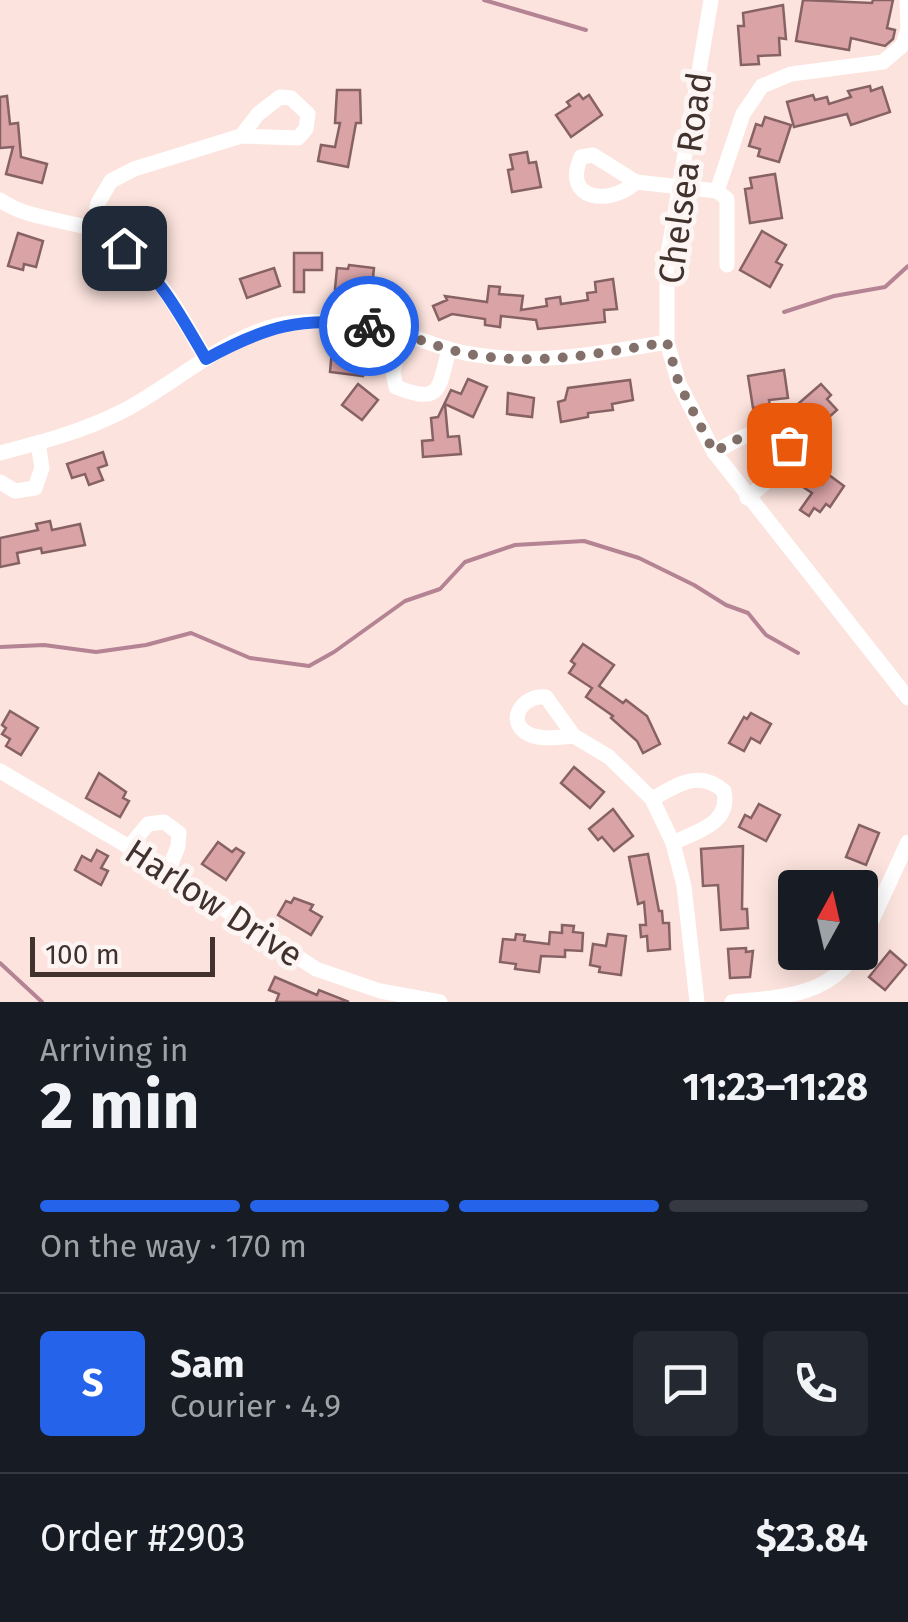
<!DOCTYPE html>
<html lang="en">
<head>
<meta charset="utf-8">
<style>
  body { margin:0; font-family:"Fira Sans",sans-serif; background:#242831; color:#f1f3f6; height:100vh; display:flex; flex-direction:column; font-size:38px; white-space:nowrap }
  * { box-sizing:border-box; margin:0 }
  p { font-size:32px; color:#9ea1a6 }
  .icon { flex:none; width:55px; height:55px; fill:none; stroke:currentColor; stroke-width:2; stroke-linecap:round; stroke-linejoin:round }
  .map { position:relative; height:1002px; overflow:hidden }
  .side { display:flex; flex-direction:column; background:#171b24; flex:1 }
  .side>* { flex:none }
  .needle { width:65px; rotate:8deg }
  .fabs { position:absolute; left:778px; top:870px; display:grid; gap:20px }
  .fabs a { display:grid; place-items:center; width:100px; height:100px; border-radius:10px; background:#171b24; box-shadow:0 5px 25px #0003; font-size:50px }
  .scale { position:absolute; left:30px; bottom:25px; width:185px; box-sizing:border-box; padding-left:10px; border:5px solid #42322e; border-top:0; font-size:28px; line-height:35px; white-space:nowrap; color:#42322e; -webkit-text-stroke:8px #fdf5f3; paint-order:stroke }
  .pin { position:absolute; display:grid; place-items:center; width:85px; height:85px; color:#fff; margin:-42px; border-radius:20px; box-shadow:0 5px 15px #0006 }
  .courier { position:absolute; display:grid; place-items:center; width:100px; height:100px; margin:-50px; border:8px solid #2563eb; border-radius:50%; background:#fff; color:#222; box-shadow:0 2px 12px #0007 }
  .summary em { font-style:normal; font-weight:700 }
  .summary div { display:flex; flex-direction:column-reverse }
  .summary { display:flex; align-items:center; justify-content:space-between; height:170px; padding:0 40px }
  h1 { font-size:65px; font-weight:700; line-height:75px }
  .bar { display:grid; grid-template-columns:repeat(4,1fr); gap:15px 10px; align-content:center; height:120px; padding:0 40px }
  .bar i { height:12px; border-radius:8px; background:#363941 }
  .bar .current { background:#2563eb }
  .bar p { grid-column:span 4 }
  .line { display:flex; align-items:center; gap:25px; padding:0 40px; border-top:2px solid #363941 }
  .line div { flex:1 }
  .round { display:grid; place-items:center; flex:none; width:105px; height:105px; border-radius:10px; background:#242831 }
  .map>svg:first-child { display:block }
</style>
</head>
<body>
<div class="map">
<svg width="908" height="1002" viewBox="0 0 908 1002">
  <rect width="100%" height="100%" fill="#fce3dd"/>
  <g fill="none" stroke-linecap="round" stroke-linejoin="round">
    <!-- stream -->
    <g stroke="#b48394" stroke-width="4">
      <path d="M 484,0 L 586,30"/>
      <path d="M 784,312 L 834,296 L 885,287 L 908,266"/>
      <path d="M 0,647 L 44,645 L 96,652 L 146,645 L 191,633 L 250,658 L 309,666 L 334,652 L 405,601 L 440,589 L 465,562 L 515,545 L 584,541 L 639,558 L 694,585 L 726,605 L 748,613 L 766,635 L 798,653"/>
      <path d="M 0,963 L 42,1002"/>
    </g>
  </g>
  <!-- building -->
  <g fill="#daa4a7" stroke="#876265" stroke-width="2.5">
    <path d="M 803,0 L 872,3 L 873,0 L 893,0 L 887,28 L 895,30 L 893,39 L 885,46 L 851,38 L 849,50 L 796,41 Z"/>
    <path d="M 783,5 L 786,39 L 779,38 L 780,55 L 758,56 L 759,64 L 741,65 L 738,26 L 744,26 L 743,13 Z"/>
    <path d="M 870,86 L 871,91 L 882,87 L 890,112 L 851,125 L 847,114 L 794,127 L 787,102 L 813,95 L 815,100 L 827,97 L 829,104 L 851,97 L 848,91 Z"/>
    <path d="M 337,90 L 360,90 L 361,123 L 356,123 L 348,167 L 318,161 L 321,145 L 335,147 L 340,123 L 335,123 Z"/>
    <path d="M 579,94 L 583,99 L 589,95 L 602,115 L 571,137 L 556,115 L 570,106 L 567,102 Z"/>
    <path d="M 7,96 L 10,124 L 18,123 L 21,157 L 47,164 L 42,183 L 6,174 L 13,147 L 0,148 L 0,97 Z"/>
    <path d="M 765,117 L 791,125 L 779,162 L 758,156 L 760,149 L 749,146 L 756,124 L 762,126 Z"/>
    <path d="M 527,152 L 529,163 L 536,162 L 541,187 L 512,192 L 508,170 L 513,169 L 510,155 Z"/>
    <path d="M 775,174 L 782,218 L 750,223 L 745,189 L 752,188 L 750,178 Z"/>
    <path d="M 762,231 L 786,245 L 776,262 L 782,265 L 770,287 L 740,270 Z"/>
    <path d="M 18,233 L 43,241 L 36,267 L 24,264 L 23,270 L 8,266 Z"/>
    <path d="M 294,253 L 322,253 L 322,270 L 304,270 L 304,292 L 294,292 Z"/>
    <path d="M 349,265 L 374,268 L 371,296 L 335,289 L 337,268 L 348,269 Z"/>
    <path d="M 274,268 L 280,286 L 247,298 L 240,279 Z"/>
    <path d="M 613,279 L 617,309 L 604,310 L 605,322 L 538,329 L 536,320 L 501,316 L 500,327 L 485,325 L 485,319 L 452,314 L 439,320 L 433,306 L 447,300 L 445,296 L 487,302 L 489,286 L 500,287 L 499,294 L 523,296 L 521,310 L 547,306 L 546,299 L 560,297 L 561,304 L 588,300 L 587,293 L 596,292 L 595,282 Z"/>
    <path d="M 332,350 L 366,354 L 363,376 L 330,372 Z"/>
    <path d="M 784,370 L 788,398 L 769,400 L 770,406 L 753,408 L 748,376 Z"/>
    <path d="M 468,379 L 487,387 L 473,417 L 445,404 L 448,437 L 459,436 L 461,454 L 423,457 L 422,441 L 433,440 L 431,418 L 438,417 L 451,390 L 461,394 Z"/>
    <path d="M 630,380 L 633,400 L 612,404 L 613,410 L 588,413 L 588,417 L 561,422 L 558,402 L 565,400 L 568,388 Z"/>
    <path d="M 358,384 L 378,400 L 362,420 L 342,405 Z"/>
    <path d="M 821,384 L 831,395 L 827,399 L 837,410 L 816,429 L 798,404 Z"/>
    <path d="M 508,393 L 534,398 L 532,417 L 507,414 Z"/>
    <path d="M 103,452 L 107,465 L 98,468 L 103,480 L 89,485 L 85,474 L 72,478 L 67,464 Z"/>
    <path d="M 808,474 L 822,484 L 829,475 L 844,486 L 830,507 L 826,504 L 820,512 L 814,508 L 809,516 L 800,510 L 812,493 L 800,485 Z"/>
    <path d="M 50,521 L 52,530 L 80,524 L 85,545 L 42,553 L 41,548 L 17,553 L 19,563 L 0,567 L 0,538 L 38,530 L 36,524 Z"/>
    <path d="M 583,644 L 614,665 L 599,686 L 623,703 L 626,700 L 647,716 L 660,744 L 643,753 L 637,741 L 611,718 L 613,716 L 586,697 L 592,688 L 569,673 L 575,664 L 571,661 Z"/>
    <path d="M 10,711 L 38,728 L 21,755 L 6,746 L 10,739 L 2,734 L 6,728 L 2,725 Z"/>
    <path d="M 751,713 L 771,724 L 760,743 L 751,738 L 744,751 L 729,743 L 744,717 L 747,719 Z"/>
    <path d="M 574,767 L 604,792 L 590,808 L 561,783 Z"/>
    <path d="M 99,773 L 126,792 L 123,798 L 129,801 L 120,817 L 86,798 Z"/>
    <path d="M 759,804 L 780,815 L 766,841 L 739,827 L 745,815 L 751,818 Z"/>
    <path d="M 613,809 L 633,836 L 614,851 L 602,837 L 598,840 L 589,829 Z"/>
    <path d="M 859,825 L 879,833 L 866,865 L 846,857 Z"/>
    <path d="M 218,842 L 232,852 L 236,848 L 244,853 L 226,880 L 202,864 Z"/>
    <path d="M 743,846 L 742,909 L 747,909 L 748,928 L 721,930 L 718,885 L 703,886 L 701,849 Z"/>
    <path d="M 97,850 L 108,856 L 101,868 L 108,871 L 101,885 L 75,870 L 82,856 L 91,861 Z"/>
    <path d="M 648,854 L 659,911 L 662,911 L 663,923 L 669,923 L 670,949 L 648,951 L 647,936 L 641,937 L 640,925 L 646,925 L 644,902 L 638,904 L 629,857 Z"/>
    <path d="M 294,898 L 313,905 L 310,910 L 322,917 L 311,935 L 278,915 L 286,901 L 291,903 Z"/>
    <path d="M 562,925 L 574,926 L 573,932 L 583,933 L 582,951 L 565,950 L 565,957 L 541,956 L 539,972 L 515,969 L 516,964 L 500,962 L 503,939 L 515,940 L 516,934 L 525,935 L 524,941 L 549,944 L 550,932 L 562,933 Z"/>
    <path d="M 795,933 L 795,952 L 826,953 L 795,967 L 783,938 Z"/>
    <path d="M 608,934 L 626,936 L 621,975 L 599,972 L 600,967 L 590,965 L 593,944 L 606,946 Z"/>
    <path d="M 746,948 L 746,952 L 753,951 L 750,977 L 730,978 L 728,949 Z"/>
    <path d="M 890,951 L 906,965 L 885,990 L 869,977 Z"/>
    <path d="M 275,977 L 317,995 L 319,990 L 349,1002 L 276,1002 L 279,994 L 269,990 Z"/>
  </g>
  <g fill="none" stroke-linecap="round" stroke-linejoin="round">
    <!-- minor -->
    <g stroke="#fff" stroke-width="15">
      <path d="M 711,0 L 667,260 L 667,342 L 679,384 L 714,452 L 908,698"/>
      <path d="M 636,182 C 611,206 561,201 581,157 L 593,155 L 636,182 L 717,191"/>
      <path d="M 717,191 L 743,114 L 762,86 L 791,74 L 883,62 L 903,45 L 908,29 L 907,0"/>
      <path d="M 717,191 L 727,199 L 727,265"/>
      <path d="M 0,200 C 26,218 59,219 89,228 C 146,246 178,311 206,359"/>
      <path d="M 92,229 L 98,203 L 111,181 L 134,169 L 241,136 L 298,138 L 306,129 L 308,114 L 291,98 L 280,97 L 258,114 L 241,136"/>
      <path d="M 402,334 L 393,372 L 396,387 C 442,405 438,389 449,350"/>
      <path d="M 714,452 C 737,441 760,422 785,436 L 788,455 L 776,474 L 747,498"/>
      <path d="M 0,453 C 42,442 84,431 123,411 C 174,385 233,329 291,323 C 329,319 367,323 404,334 C 428,342 452,352 477,355 C 542,365 603,353 667,342"/>
      <path d="M 0,482 L 15,491 L 35,488 L 42,468 L 38,443"/>
      <path d="M 574,736 C 559,737 538,741 525,732 C 506,718 525,694 546,697 L 574,736 L 609,757 L 652,799 L 673,843 L 684,886 L 697,1002"/>
      <path d="M 0,771 L 129,847 L 316,969 L 380,991 L 440,1002"/>
      <path d="M 652,799 C 677,785 699,769 724,791 C 731,824 697,831 673,843"/>
      <path d="M 129,847 L 148,824 L 164,822 L 179,833 L 178,846 L 168,872"/>
      <path d="M 860,946 L 908,842"/>
      <path d="M 732,1002 C 779,997 829,997 856,952"/>
    </g>
  </g>
  <g fill="none" stroke-linecap="round" stroke-linejoin="round">
    <!-- done -->
    <path stroke="#83706b" stroke-width="10" stroke-dasharray="0 18" d="M 369,326 C 405,332 438,349 474,355 C 540,366 602,353 667,342 L 679,384 L 714,452 C 734,442 775,412 789,445"/>
    <!-- route -->
    <path stroke="#2563eb" stroke-width="12" d="M 124,248 C 160,276 183,320 206,359 C 264,327 303,315 369,326"/>
  </g>
  <g text-anchor="middle" dominant-baseline="central" stroke-width="10" stroke-linejoin="round" paint-order="stroke">
    <!-- street labels -->
    <g font-size="35" fill="#42322e" stroke="#fdf5f3">
      <text transform="translate(685 178) rotate(-82)">Chelsea Road</text>
      <text transform="translate(214 903) rotate(33)">Harlow Drive</text>
    </g>
  </g>
</svg>
<div class="fabs">
<a><svg class="needle" viewBox="-14 -14 28 28"><path d="M0-13l5 13h-10z" fill="#e53935"/><path d="M0 13l5-13h-10z" fill="#9ea1a6"/></svg></a>
</div>
<div class="scale">100 m</div>
<div class="pin" style="left:789px;top:445px;background:#ea580c"><svg class="icon" aria-label="bag" viewBox="0 0 24 24"><path d="M5 8h14l-1 12H6zM9 8a3 3 0 0 1 6 0"/></svg></div>
<div class="pin" style="left:124px;top:248px;background:#1f2937"><svg class="icon" aria-label="home" viewBox="0 0 24 24"><path d="M3 11l9-7 9 7M6 9v11h12V9"/></svg></div>
<div class="courier" style="left:369px;top:326px"><svg class="icon" aria-label="bike" viewBox="0 0 24 24"><circle cx="6" cy="16" r="4"/><circle cx="18" cy="16" r="4"/><path d="M6 16l4-8h5l3 8M10 8l3 8H6M13 5h3"/></svg></div>
</div>
<section class="side">
<div class="summary"><div><h1>2 min</h1><p>Arriving in</p></div><em>11:23–11:28</em></div>
<div class="bar"><i class="current"></i><i class="current"></i><i class="current"></i><i></i><p>On the way · 170 m</p></div>
<div class="line" style="height:180px"><b class="round" style="background:#2563eb;color:#fff">S</b><div><b>Sam</b><p>Courier · 4.9</p></div><a class="round"><svg class="icon" aria-label="chat" viewBox="0 0 24 24"><path d="M4 5h16v11H9l-5 4z"/></svg></a><a class="round"><svg class="icon" aria-label="phone" viewBox="0 0 24 24"><path d="M5 4h4l2 5-3 2q2 4 5 5l2-3 5 2v4C11 20 4 13 5 4z"/></svg></a></div>
<div class="line" style="height:130px"><div>Order #2903</div><b>$23.84</b></div>
</section>
</body>
</html>
